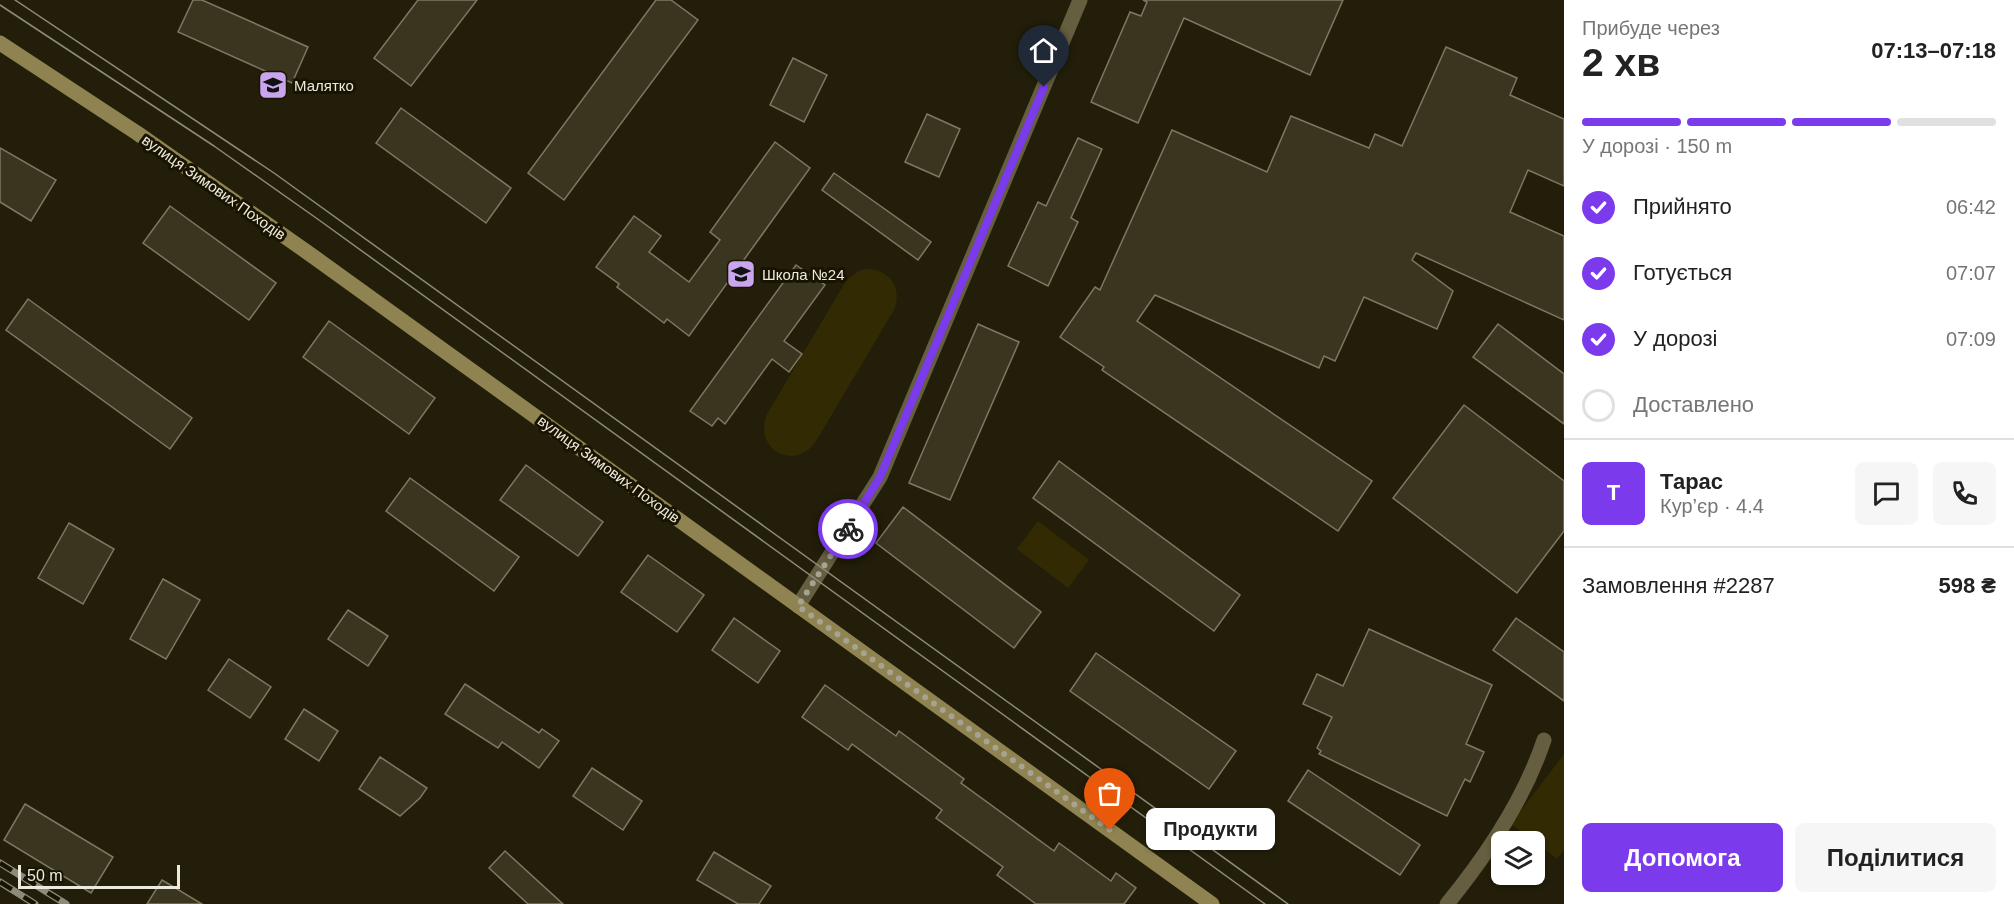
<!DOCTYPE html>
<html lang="uk">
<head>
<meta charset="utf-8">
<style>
  body { margin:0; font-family:Arial,sans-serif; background:#f6f6f6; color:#222; height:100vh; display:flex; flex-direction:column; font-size:22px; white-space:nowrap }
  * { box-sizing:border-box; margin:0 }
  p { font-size:20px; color:#767676 }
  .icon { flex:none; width:33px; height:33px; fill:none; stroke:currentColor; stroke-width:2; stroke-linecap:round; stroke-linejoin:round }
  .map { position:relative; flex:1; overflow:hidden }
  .side { display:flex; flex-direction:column; background:#fff; width:450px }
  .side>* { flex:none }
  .tools { position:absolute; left:1491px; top:831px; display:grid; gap:12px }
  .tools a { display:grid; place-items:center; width:54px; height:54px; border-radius:9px; background:#fff; box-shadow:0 2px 4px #0004; font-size:30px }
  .scale { position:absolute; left:18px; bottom:15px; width:162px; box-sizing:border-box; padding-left:6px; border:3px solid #edeadd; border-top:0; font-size:16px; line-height:21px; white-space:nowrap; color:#edeadd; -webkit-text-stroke:4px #191402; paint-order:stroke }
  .pin { position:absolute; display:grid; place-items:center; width:51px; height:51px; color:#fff; margin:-62px -26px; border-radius:50% 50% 50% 0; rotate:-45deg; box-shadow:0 0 6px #0007 }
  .pin .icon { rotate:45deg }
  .courier { position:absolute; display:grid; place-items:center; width:60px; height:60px; margin:-30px; border:4px solid #7c3aed; border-radius:50%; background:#fff; color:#222; box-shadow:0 2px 8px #0007 }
  .bubble { position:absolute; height:42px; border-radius:9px; background:#fff; box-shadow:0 2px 4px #0004; font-size:20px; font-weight:700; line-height:42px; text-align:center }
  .head em { font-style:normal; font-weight:700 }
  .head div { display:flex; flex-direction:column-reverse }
  .head { display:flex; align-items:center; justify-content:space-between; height:102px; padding:0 18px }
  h1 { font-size:39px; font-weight:700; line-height:45px }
  .bar { display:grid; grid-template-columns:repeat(4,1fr); gap:9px 6px; align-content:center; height:72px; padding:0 18px }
  .bar i { height:8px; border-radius:4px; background:#e0e0e0 }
  .bar .selected { background:#7c3aed }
  .bar p { grid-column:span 4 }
  .line { display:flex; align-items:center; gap:15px; padding:0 18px; border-top:2px solid #e0e0e0 }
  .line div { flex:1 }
  .round { display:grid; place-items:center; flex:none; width:63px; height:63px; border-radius:9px; background:#f6f6f6 }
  ol { padding:0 18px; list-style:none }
  li { display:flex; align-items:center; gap:18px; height:66px }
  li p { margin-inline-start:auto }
  li .icon { padding:6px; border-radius:50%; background:#7c3aed; color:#fff; stroke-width:4 }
  li:last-child { color:#767676 }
  li i { width:33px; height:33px; border:3px solid #e0e0e0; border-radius:50% }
  .cta { display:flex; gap:12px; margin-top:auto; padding:12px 18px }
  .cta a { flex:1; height:69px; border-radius:9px; background:#7c3aed; color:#fff; font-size:24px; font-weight:700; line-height:69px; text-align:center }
  .cta a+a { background:#f6f6f6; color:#222 }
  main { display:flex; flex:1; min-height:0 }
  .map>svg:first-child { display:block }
</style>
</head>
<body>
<main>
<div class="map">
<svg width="1564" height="904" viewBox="0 0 1564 904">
  <rect width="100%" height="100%" fill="#231e09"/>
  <!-- green -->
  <g fill="#322a02">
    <path d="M 865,269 C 889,268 903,288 894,310 L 815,443 C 792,472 753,448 767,414 L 846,281 L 858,271 Z"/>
    <path d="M 1038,521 L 1089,560 L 1068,588 L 1017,549 Z"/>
    <path d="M 1564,754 L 1564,850 L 1557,859 L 1511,824 Z"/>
  </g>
  <!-- building -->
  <g fill="#3a351f" stroke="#7e7860" stroke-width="1.5">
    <path d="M 193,0 L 202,0 L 308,47 L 292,83 L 178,32 Z"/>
    <path d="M 418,0 L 477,0 L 411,86 L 374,58 Z"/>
    <path d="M 656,0 L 671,0 L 698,20 L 564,200 L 528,173 Z"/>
    <path d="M 1143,0 L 1343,0 L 1310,75 L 1184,18 L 1138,123 L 1091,102 L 1130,12 L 1141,16 L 1147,2 Z"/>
    <path d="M 1446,47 L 1517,78 L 1510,95 L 1564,119 L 1564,186 L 1528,170 L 1510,212 L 1564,236 L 1564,320 L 1416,253 L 1412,260 L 1453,291 L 1437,329 L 1364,297 L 1335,361 L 1324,356 L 1319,368 L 1155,295 L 1137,321 L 1372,481 L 1338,531 L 1102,370 L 1104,367 L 1060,337 L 1095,287 L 1100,290 L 1172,130 L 1267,172 L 1291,116 L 1369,148 L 1375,134 L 1402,146 Z"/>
    <path d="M 793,58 L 827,75 L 804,122 L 770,105 Z"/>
    <path d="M 401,108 L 511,188 L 486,223 L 376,143 Z"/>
    <path d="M 927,114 L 960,129 L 939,177 L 905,162 Z"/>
    <path d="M 1078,138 L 1102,149 L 1071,218 L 1078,222 L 1048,286 L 1008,266 L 1038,202 L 1046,206 Z"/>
    <path d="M 775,142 L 810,168 L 689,336 L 667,319 L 664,323 L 617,287 L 619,284 L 596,267 L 634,216 L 661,236 L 649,252 L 689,282 L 720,240 L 710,232 Z"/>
    <path d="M 0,148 L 56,180 L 31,221 L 0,202 Z"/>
    <path d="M 834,173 L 931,242 L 918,260 L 822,190 Z"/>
    <path d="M 170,206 L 276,283 L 249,320 L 143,243 Z"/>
    <path d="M 796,265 L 825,285 L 784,341 L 802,354 L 789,372 L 772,359 L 725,424 L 718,418 L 712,426 L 690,411 Z"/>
    <path d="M 28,299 L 192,418 L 170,449 L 6,330 Z"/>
    <path d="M 329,321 L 435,398 L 409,434 L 303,357 Z"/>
    <path d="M 978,324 L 1019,342 L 950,500 L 909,483 Z"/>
    <path d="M 1498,324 L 1564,374 L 1564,424 L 1473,357 Z"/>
    <path d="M 1464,405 L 1564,481 L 1564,531 L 1517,593 L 1393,498 Z"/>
    <path d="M 1059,461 L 1240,595 L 1214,631 L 1033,498 Z"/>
    <path d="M 526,465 L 603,522 L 578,556 L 500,500 Z"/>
    <path d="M 410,478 L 519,557 L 494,591 L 386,511 Z"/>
    <path d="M 903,507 L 1041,612 L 1014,648 L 876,543 Z"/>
    <path d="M 69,523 L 114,549 L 83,604 L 38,578 Z"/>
    <path d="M 648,555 L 704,595 L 677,632 L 621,592 Z"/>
    <path d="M 163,579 L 200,600 L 166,659 L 130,639 Z"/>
    <path d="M 348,610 L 388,636 L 368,666 L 328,639 Z"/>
    <path d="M 734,618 L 780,651 L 758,683 L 712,650 Z"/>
    <path d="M 1516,618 L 1564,652 L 1564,701 L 1493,650 Z"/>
    <path d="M 1369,629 L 1492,685 L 1466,744 L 1484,752 L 1470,782 L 1465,779 L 1447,816 L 1319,754 L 1321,751 L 1317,748 L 1332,717 L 1303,704 L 1317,674 L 1343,686 Z"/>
    <path d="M 1096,653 L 1236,751 L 1209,789 L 1070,691 Z"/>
    <path d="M 229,659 L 271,687 L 250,718 L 208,690 Z"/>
    <path d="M 465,684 L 539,733 L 542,729 L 559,741 L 539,768 L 502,742 L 498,748 L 445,714 Z"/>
    <path d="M 825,685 L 896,736 L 899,731 L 964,779 L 961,783 L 1054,851 L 1059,843 L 1111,881 L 1116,873 L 1136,888 L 1124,904 L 1036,904 L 997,875 L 1003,867 L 936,818 L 942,810 L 852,744 L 848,750 L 802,717 Z"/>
    <path d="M 304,709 L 338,731 L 319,761 L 285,739 Z"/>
    <path d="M 380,757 L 427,788 L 420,798 L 400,816 L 359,789 Z"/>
    <path d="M 592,768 L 642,801 L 623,830 L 573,796 Z"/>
    <path d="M 1308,770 L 1420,845 L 1400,875 L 1288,801 Z"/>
    <path d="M 25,804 L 113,857 L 91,893 L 4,840 Z"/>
    <path d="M 505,851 L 563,904 L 528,904 L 489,868 Z"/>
    <path d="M 714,852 L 771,886 L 759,904 L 738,904 L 697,880 Z"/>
    <path d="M 162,880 L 202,904 L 147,904 Z"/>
  </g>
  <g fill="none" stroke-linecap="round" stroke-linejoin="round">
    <!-- minor -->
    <g stroke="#655e40" stroke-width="15">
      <path d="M 798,606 L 880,477 L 1080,0"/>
      <path d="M 1447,904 C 1487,855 1524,800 1544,740"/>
    </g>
    <!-- secondary -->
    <path stroke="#8f8351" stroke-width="15" d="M 0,43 L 137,133 L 314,257 L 1212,904"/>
    <!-- tram -->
    <g stroke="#8f8b7a" stroke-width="1.5">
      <path d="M 15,0 L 274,173 L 1288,904"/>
      <path d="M 0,5 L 214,146 L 319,220 L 1265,904"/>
    </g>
    <!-- rail casing -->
    <g stroke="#8f8b7a" stroke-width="7">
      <g id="rail">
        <path d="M 0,863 L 66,904"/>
        <path d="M 0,882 L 35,904"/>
      </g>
    </g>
    <!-- rail -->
    <use href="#rail" stroke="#191402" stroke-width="4.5" stroke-dasharray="14" stroke-linecap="butt"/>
  </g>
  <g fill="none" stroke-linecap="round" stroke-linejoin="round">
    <!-- done -->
    <path stroke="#a6a393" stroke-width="6" stroke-dasharray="0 10.8" d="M 848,529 L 798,606 L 1110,830"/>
    <!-- route -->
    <path stroke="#7c3aed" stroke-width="8" d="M 848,529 L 880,477 L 1044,87"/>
  </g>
  <!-- icons -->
  <defs>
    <g id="school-square" transform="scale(1.5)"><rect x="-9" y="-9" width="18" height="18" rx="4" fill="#c9a5ee" stroke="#191402"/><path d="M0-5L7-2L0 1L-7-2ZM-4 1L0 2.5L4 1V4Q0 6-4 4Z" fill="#111"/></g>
  </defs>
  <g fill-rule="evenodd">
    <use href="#school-square" x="273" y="85"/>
    <use href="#school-square" x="741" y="274"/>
  </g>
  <g text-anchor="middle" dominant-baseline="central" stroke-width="6" stroke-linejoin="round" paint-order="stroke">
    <!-- poi labels -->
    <g font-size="15" fill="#edeadd" stroke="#191402" text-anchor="start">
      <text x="294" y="85">Малятко</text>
      <text x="762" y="274">Школа №24</text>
    </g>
    <!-- street labels -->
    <g font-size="15" fill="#edeadd" stroke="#191402">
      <text transform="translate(214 187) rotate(35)">вулиця Зимових Походів</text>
      <text transform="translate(609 469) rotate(36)">вулиця Зимових Походів</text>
    </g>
  </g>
</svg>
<div class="tools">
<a><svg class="icon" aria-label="layers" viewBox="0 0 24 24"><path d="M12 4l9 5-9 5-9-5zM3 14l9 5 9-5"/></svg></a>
</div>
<div class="scale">50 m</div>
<div class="pin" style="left:1110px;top:830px;background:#ea580c"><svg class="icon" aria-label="bag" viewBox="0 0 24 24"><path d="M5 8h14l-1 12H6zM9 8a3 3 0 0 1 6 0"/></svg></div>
<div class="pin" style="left:1044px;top:87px;background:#1f2937"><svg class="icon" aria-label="home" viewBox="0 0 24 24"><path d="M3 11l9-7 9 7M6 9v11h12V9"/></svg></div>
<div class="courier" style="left:848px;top:529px"><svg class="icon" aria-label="bike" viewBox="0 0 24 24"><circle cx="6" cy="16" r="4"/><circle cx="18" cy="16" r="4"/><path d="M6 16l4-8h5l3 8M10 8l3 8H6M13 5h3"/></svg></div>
<div class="bubble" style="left:1146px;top:808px;width:129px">Продукти</div>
</div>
<section class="side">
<div class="head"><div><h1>2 хв</h1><p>Прибуде через</p></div><em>07:13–07:18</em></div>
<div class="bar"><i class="selected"></i><i class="selected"></i><i class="selected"></i><i></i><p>У дорозі · 150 m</p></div>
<ol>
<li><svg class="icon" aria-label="check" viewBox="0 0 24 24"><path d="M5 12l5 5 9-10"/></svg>Прийнято<p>06:42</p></li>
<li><svg class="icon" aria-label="check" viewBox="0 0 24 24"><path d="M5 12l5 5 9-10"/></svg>Готується<p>07:07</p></li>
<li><svg class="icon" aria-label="check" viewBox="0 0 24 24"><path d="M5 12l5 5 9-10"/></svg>У дорозі<p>07:09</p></li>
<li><i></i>Доставлено</li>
</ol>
<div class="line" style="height:108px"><b class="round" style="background:#7c3aed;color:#fff">Т</b><div><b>Тарас</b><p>Кур’єр · 4.4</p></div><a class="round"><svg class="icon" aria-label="chat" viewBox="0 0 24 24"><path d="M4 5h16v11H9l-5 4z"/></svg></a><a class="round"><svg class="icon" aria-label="phone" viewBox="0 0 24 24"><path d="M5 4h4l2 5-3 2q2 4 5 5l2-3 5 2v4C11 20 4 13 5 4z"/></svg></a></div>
<div class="line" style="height:78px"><div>Замовлення #2287</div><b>598 ₴</b></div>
<div class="cta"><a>Допомога</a><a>Поділитися</a></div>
</section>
</main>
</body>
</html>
